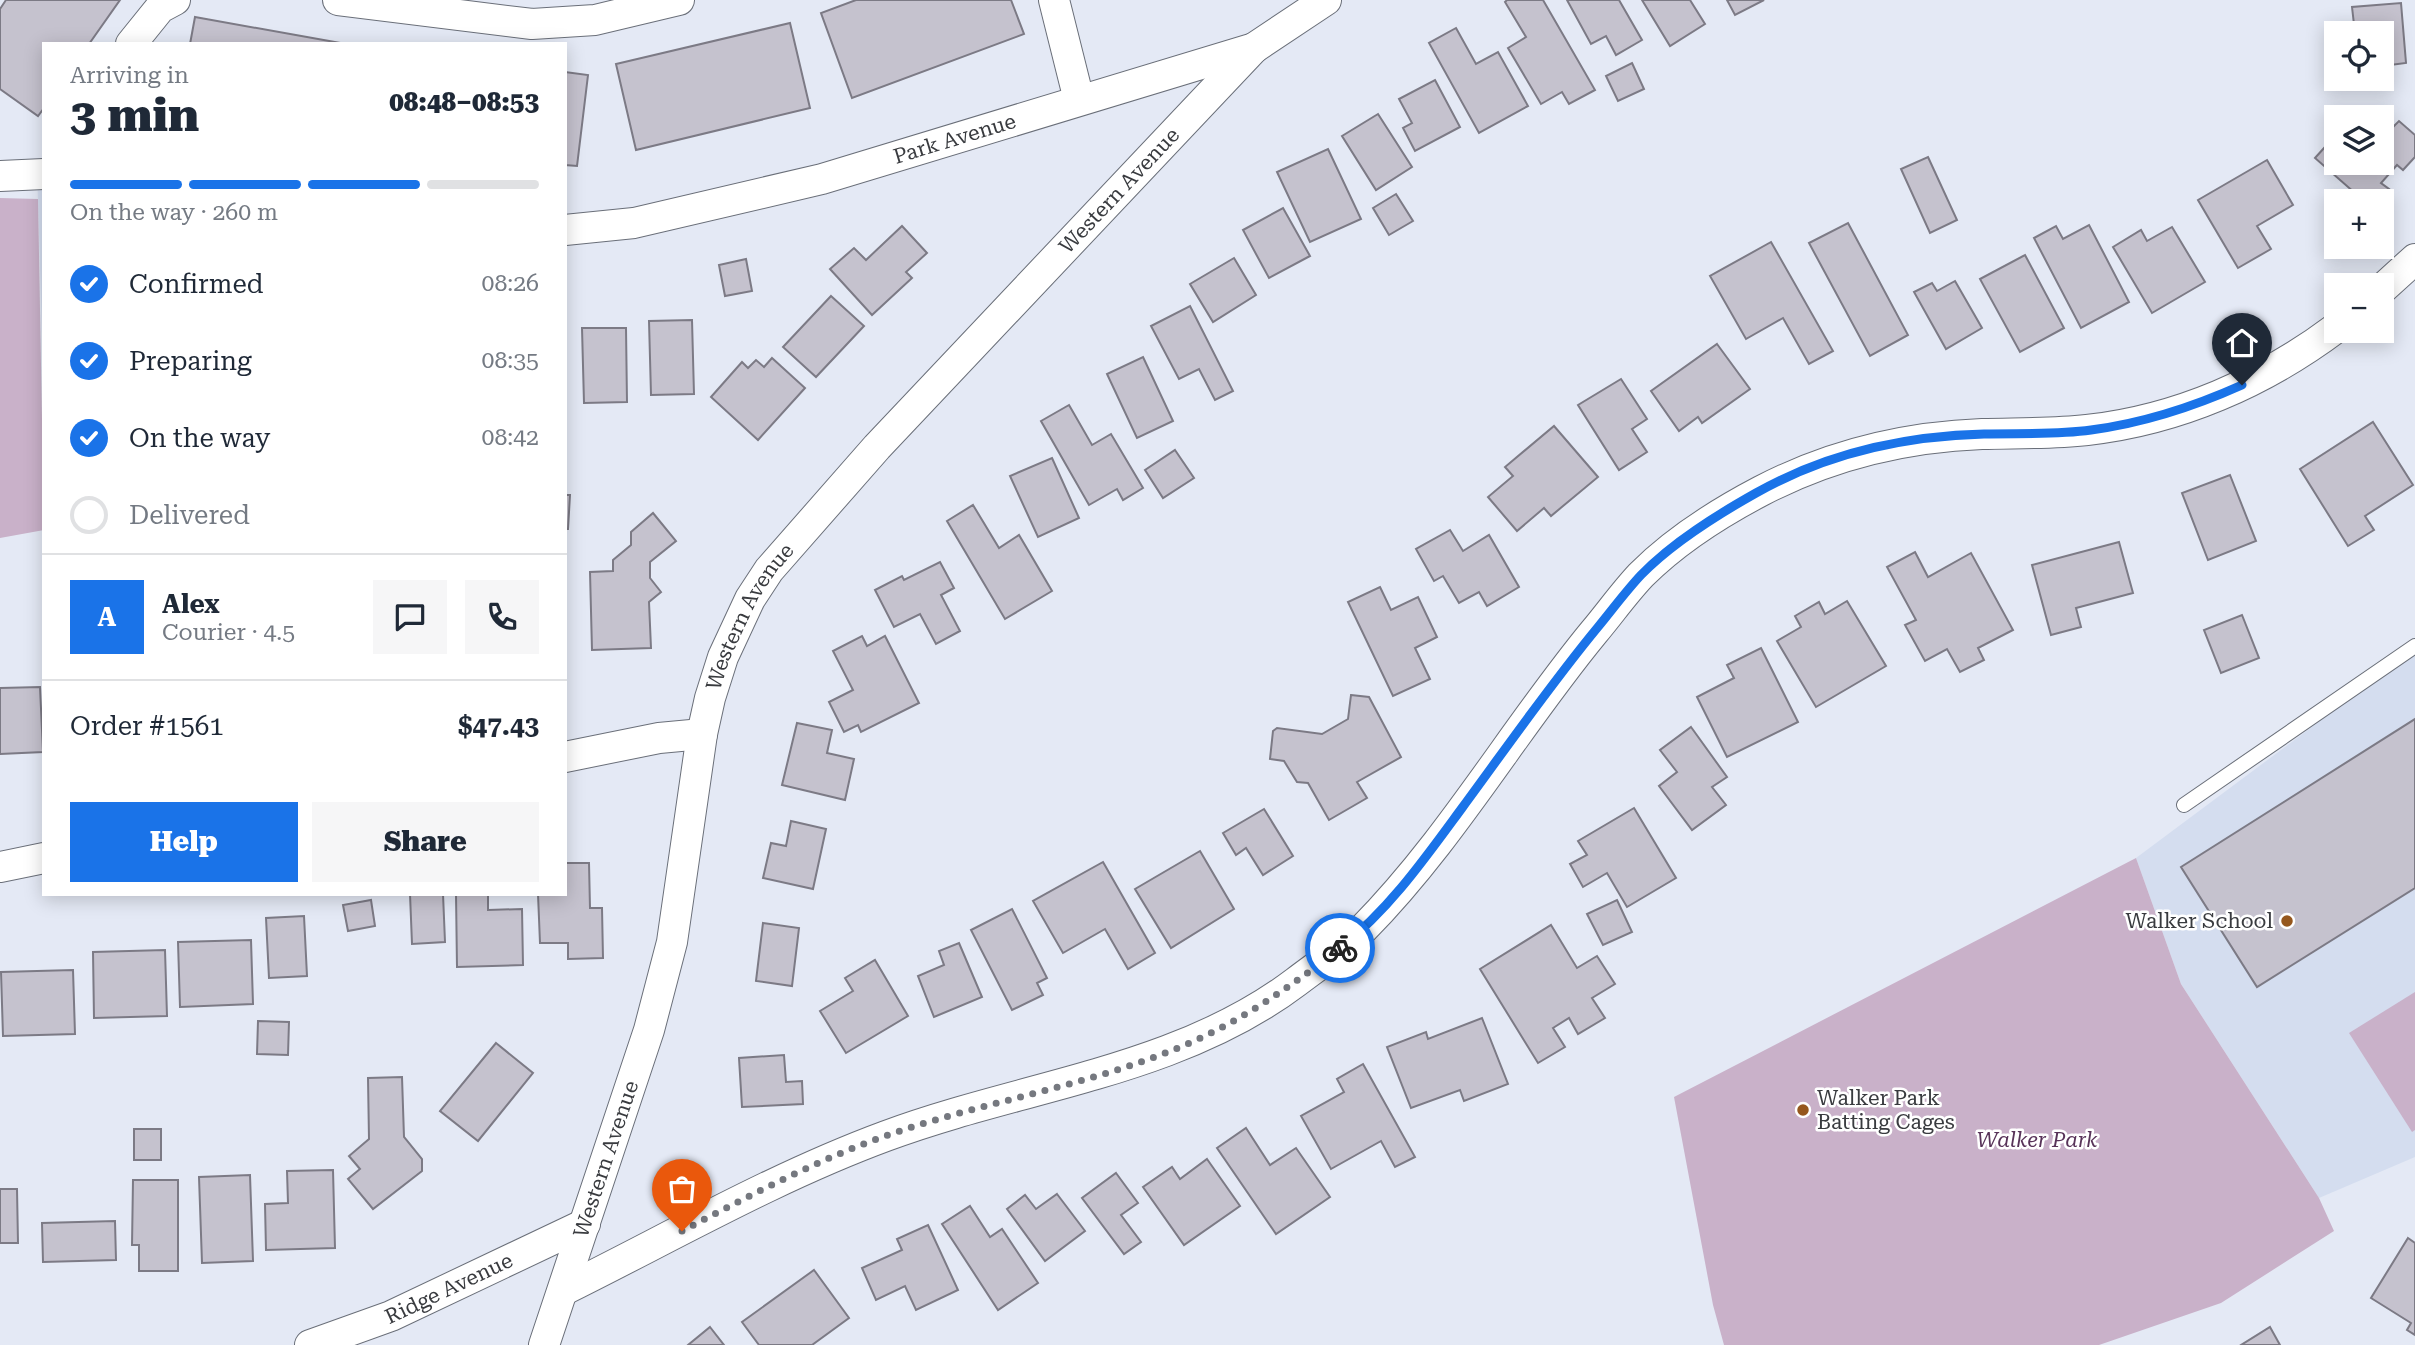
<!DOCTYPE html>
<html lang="en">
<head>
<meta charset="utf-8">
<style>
  body { margin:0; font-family:"Roboto Serif",serif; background:#f6f6f7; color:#1f2937; height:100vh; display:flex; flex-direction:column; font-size:26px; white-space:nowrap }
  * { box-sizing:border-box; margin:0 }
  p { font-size:23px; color:#747a83 }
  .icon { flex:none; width:38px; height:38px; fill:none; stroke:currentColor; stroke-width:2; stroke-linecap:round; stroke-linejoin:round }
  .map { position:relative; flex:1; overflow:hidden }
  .panel { position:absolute; left:42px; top:42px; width:525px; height:854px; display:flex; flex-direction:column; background:#fff; border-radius:0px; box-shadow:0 4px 18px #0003 }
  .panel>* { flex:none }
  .fabs { position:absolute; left:2324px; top:21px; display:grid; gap:14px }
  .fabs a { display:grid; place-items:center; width:70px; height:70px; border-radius:0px; background:#fff; box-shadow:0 4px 18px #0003; font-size:35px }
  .pin { position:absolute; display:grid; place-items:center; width:60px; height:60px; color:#fff; margin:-72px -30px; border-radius:50% 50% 50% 0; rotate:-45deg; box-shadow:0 0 7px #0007 }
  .pin .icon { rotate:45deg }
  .courier { position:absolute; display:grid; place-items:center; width:70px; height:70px; margin:-35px; border:5px solid #1a73e8; border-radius:50%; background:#fff; color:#222; box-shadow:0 2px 9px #0007 }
  .summary em { font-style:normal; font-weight:800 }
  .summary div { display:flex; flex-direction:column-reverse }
  .summary { display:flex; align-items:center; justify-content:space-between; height:119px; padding:0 28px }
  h1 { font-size:46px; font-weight:800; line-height:52px }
  .bar { display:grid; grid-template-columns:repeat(4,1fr); gap:10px 7px; align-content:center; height:84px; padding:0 28px }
  .bar i { height:9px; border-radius:5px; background:#e0e1e3 }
  .bar .current { background:#1a73e8 }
  .bar p { grid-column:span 4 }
  .line { display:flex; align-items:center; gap:18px; padding:0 28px; border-top:2px solid #e0e1e3 }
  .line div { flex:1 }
  .round { display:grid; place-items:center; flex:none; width:74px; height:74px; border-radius:0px; background:#f6f6f7 }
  ol { padding:0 28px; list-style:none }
  li { display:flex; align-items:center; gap:21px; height:77px }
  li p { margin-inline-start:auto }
  li .icon { padding:7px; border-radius:50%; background:#1a73e8; color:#fff; stroke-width:4 }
  li:last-child { color:#747a83 }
  li i { width:38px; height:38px; border:4px solid #e0e1e3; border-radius:50% }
  .action { display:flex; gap:14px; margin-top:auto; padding:14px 28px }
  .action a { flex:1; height:80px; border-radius:0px; background:#1a73e8; color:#fff; font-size:28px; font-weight:800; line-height:80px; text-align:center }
  .action a+a { background:#f6f6f7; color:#1f2937 }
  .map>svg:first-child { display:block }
</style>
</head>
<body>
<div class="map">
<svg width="2415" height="1345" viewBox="0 0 2415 1345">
  <rect width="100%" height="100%" fill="#e4e9f5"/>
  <!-- built -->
  <g fill="#d4ddef">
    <path d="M 37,178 L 44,178 L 44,402 L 38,199 Z"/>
    <path d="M 2415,650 L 2415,1157 L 2319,1198 L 2181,984 L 2136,858 Z"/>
  </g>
  <!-- green -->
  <g fill="#c9b1c9">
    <path d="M 0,198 L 38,199 L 44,530 L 0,538 Z"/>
    <path d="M 2136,858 L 2181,984 L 2319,1198 L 2334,1231 L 2221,1303 L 2099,1345 L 1724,1345 L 1713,1305 L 1674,1097 Z"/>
    <path d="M 2415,992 L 2415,1130 L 2412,1132 L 2349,1033 Z"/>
  </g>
  <!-- building -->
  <g fill="#c5c2ce" stroke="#7c7a85" stroke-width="2">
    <path d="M 6,0 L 120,0 L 89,44 L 44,44 L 44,108 L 38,116 L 0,89 L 0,9 Z"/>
    <path d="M 856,0 L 1011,0 L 1024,34 L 852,98 L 821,13 Z"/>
    <path d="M 1507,0 L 1543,0 L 1595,90 L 1569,104 L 1562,92 L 1541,104 L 1508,48 L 1526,37 L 1505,2 Z"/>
    <path d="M 1567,0 L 1619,0 L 1642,40 L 1616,55 L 1606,36 L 1591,44 Z"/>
    <path d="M 1642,0 L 1690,0 L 1705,24 L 1670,46 Z"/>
    <path d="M 1727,0 L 1764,0 L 1735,15 Z"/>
    <path d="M 2401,3 L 2406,63 L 2382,66 L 2382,33 L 2355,33 L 2352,7 Z"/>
    <path d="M 195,17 L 346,44 L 190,44 Z"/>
    <path d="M 790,23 L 810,108 L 636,150 L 616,64 Z"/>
    <path d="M 1456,28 L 1476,64 L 1498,52 L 1528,106 L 1479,133 L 1429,43 Z"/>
    <path d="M 1632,63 L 1644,89 L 1618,101 L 1606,76 Z"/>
    <path d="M 565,72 L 588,75 L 577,166 L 565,165 Z"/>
    <path d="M 1435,80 L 1460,127 L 1415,151 L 1403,128 L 1412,123 L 1399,99 Z"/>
    <path d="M 1378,114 L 1412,167 L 1376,190 L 1342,136 Z"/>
    <path d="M 2382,119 L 2392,128 L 2399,121 L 2415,135 L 2415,157 L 2403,170 L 2397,165 L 2381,183 L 2389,189 L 2378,201 L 2364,201 L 2315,158 L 2334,137 L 2336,163 L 2382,163 Z"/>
    <path d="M 1328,149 L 1361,219 L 1310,242 L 1277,172 Z"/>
    <path d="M 1928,157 L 1957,220 L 1930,233 L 1901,169 Z"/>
    <path d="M 2267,160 L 2293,205 L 2257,226 L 2271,249 L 2238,268 L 2198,200 Z"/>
    <path d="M 1396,194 L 1413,221 L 1389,235 L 1373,208 Z"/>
    <path d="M 1283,208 L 1310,256 L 1269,278 L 1243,230 Z"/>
    <path d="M 1848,223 L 1908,335 L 1870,356 L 1809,243 Z"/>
    <path d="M 2089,225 L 2129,302 L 2081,328 L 2034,238 L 2056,226 L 2063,239 Z"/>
    <path d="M 902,226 L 927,253 L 906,272 L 912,278 L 872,315 L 830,269 L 854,248 L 866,260 Z"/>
    <path d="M 2172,227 L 2205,282 L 2152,313 L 2113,247 L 2141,230 L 2147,241 Z"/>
    <path d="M 1771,242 L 1833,351 L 1809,364 L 1783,318 L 1746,339 L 1710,276 Z"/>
    <path d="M 2025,255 L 2064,328 L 2020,352 L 1980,279 Z"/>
    <path d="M 1234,258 L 1256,295 L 1213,322 L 1190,284 Z"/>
    <path d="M 746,259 L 752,291 L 725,296 L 719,265 Z"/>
    <path d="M 1955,281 L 1982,328 L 1946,349 L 1914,292 L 1932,283 L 1937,291 Z"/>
    <path d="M 831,296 L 864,326 L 816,377 L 783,347 Z"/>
    <path d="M 1190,306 L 1233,391 L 1215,400 L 1199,369 L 1179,379 L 1151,326 Z"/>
    <path d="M 692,320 L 694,394 L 651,395 L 649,321 Z"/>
    <path d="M 582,328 L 626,328 L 627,402 L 584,403 Z"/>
    <path d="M 1717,344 L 1750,389 L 1702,423 L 1698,417 L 1679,431 L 1651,391 Z"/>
    <path d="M 1143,357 L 1173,421 L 1137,438 L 1107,374 Z"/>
    <path d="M 772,358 L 805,388 L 758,440 L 711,397 L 742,362 L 748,368 L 756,360 L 764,367 Z"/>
    <path d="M 1621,379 L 1647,419 L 1632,429 L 1647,452 L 1619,470 L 1578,405 Z"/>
    <path d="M 1069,405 L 1092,445 L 1111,434 L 1143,488 L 1123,500 L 1117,489 L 1089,505 L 1041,421 Z"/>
    <path d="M 2373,422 L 2413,485 L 2365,516 L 2374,530 L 2348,546 L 2300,469 Z"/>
    <path d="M 1554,426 L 1598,477 L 1551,516 L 1544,508 L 1517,531 L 1488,497 L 1513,476 L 1505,467 Z"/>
    <path d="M 1175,450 L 1194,478 L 1163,498 L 1145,470 Z"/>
    <path d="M 1052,458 L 1079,518 L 1038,537 L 1010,476 Z"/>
    <path d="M 2230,475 L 2256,541 L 2208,560 L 2182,493 Z"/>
    <path d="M 565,495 L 570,495 L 568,529 L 565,529 Z"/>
    <path d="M 973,505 L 999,548 L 1019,535 L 1052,591 L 1005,619 L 947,521 Z"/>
    <path d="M 653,513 L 676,541 L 650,562 L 650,578 L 661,592 L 649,602 L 651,648 L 592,650 L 590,572 L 613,571 L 613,560 L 631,545 L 631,532 Z"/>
    <path d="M 1450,530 L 1463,551 L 1489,535 L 1519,587 L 1487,606 L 1479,592 L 1459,603 L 1443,576 L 1434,581 L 1416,549 Z"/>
    <path d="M 2119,542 L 2133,593 L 2076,608 L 2081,627 L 2051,635 L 2032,565 Z"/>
    <path d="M 1915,552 L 1928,577 L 1971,553 L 2013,630 L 1978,648 L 1984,660 L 1960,672 L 1947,649 L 1925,661 L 1905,625 L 1916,620 L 1887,567 Z"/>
    <path d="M 940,562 L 954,588 L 941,595 L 960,631 L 936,644 L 920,614 L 894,627 L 875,590 L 902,576 L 904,580 Z"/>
    <path d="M 1380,587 L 1391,610 L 1418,597 L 1437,637 L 1415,648 L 1430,679 L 1393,696 L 1348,602 Z"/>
    <path d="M 1847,601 L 1886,666 L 1816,707 L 1777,641 L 1801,627 L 1795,616 L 1819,602 L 1825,614 Z"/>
    <path d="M 2242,615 L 2259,658 L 2221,673 L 2204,630 Z"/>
    <path d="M 862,636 L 867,646 L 885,636 L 919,703 L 861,732 L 858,725 L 844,732 L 829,702 L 853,690 L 833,651 Z"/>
    <path d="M 1761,648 L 1798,722 L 1727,757 L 1697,697 L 1734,678 L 1727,665 Z"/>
    <path d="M 40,687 L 43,752 L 0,754 L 0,688 Z"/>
    <path d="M 1351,695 L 1369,697 L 1401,757 L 1357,782 L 1367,798 L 1329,820 L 1308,783 L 1297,782 L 1284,761 L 1270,759 L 1273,731 L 1277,728 L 1322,734 L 1348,719 Z"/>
    <path d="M 2415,719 L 2415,888 L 2257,987 L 2181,867 Z"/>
    <path d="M 797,723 L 832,730 L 827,753 L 854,759 L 845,800 L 782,785 Z"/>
    <path d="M 1691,727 L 1727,777 L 1712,787 L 1726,805 L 1692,830 L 1659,786 L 1677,772 L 1660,750 Z"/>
    <path d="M 1634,808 L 1676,878 L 1627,907 L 1607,873 L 1583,887 L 1570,864 L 1587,855 L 1578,841 Z"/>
    <path d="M 1264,809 L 1293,856 L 1263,875 L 1246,848 L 1236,855 L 1223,833 Z"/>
    <path d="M 791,821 L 826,829 L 813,889 L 763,878 L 771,843 L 786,846 Z"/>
    <path d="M 1200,851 L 1234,909 L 1171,948 L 1135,889 Z"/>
    <path d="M 1103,862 L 1155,953 L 1128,969 L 1105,929 L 1063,953 L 1033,901 Z"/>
    <path d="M 565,863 L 589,863 L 590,908 L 602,908 L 603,958 L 568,959 L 568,943 L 540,943 L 538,894 L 565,894 Z"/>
    <path d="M 410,894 L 443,894 L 445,942 L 412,944 Z"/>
    <path d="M 456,894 L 488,894 L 488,910 L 522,909 L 523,965 L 457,967 Z"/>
    <path d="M 371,900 L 375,926 L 348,931 L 343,905 Z"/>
    <path d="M 1617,900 L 1632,932 L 1603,945 L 1587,914 Z"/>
    <path d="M 1012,909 L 1047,978 L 1037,983 L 1043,995 L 1012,1010 L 971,930 Z"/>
    <path d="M 304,916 L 307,976 L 269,978 L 266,918 Z"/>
    <path d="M 763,923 L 799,928 L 792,986 L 756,981 Z"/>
    <path d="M 1551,925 L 1577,968 L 1597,956 L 1615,984 L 1592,998 L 1605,1018 L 1578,1034 L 1569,1018 L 1553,1028 L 1565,1047 L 1538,1063 L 1480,969 Z"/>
    <path d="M 251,940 L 253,1004 L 180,1007 L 178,942 Z"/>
    <path d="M 959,943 L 982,997 L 934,1017 L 918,976 L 944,965 L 939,951 Z"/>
    <path d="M 165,950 L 167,1016 L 94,1018 L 93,952 Z"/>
    <path d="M 875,960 L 908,1016 L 846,1053 L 820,1011 L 853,991 L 845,978 Z"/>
    <path d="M 73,970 L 75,1034 L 3,1036 L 1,972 Z"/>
    <path d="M 1482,1018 L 1508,1084 L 1464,1101 L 1460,1090 L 1411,1108 L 1387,1047 L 1426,1032 L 1428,1039 Z"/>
    <path d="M 258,1021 L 289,1022 L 288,1055 L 257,1054 Z"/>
    <path d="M 496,1043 L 533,1073 L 478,1141 L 440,1111 Z"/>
    <path d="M 784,1055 L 786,1082 L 802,1081 L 803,1104 L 742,1107 L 739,1058 Z"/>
    <path d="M 1363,1064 L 1415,1157 L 1395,1167 L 1381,1141 L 1331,1169 L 1301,1116 L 1344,1092 L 1337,1079 Z"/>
    <path d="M 402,1077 L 404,1137 L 422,1159 L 422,1171 L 373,1209 L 348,1179 L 360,1169 L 349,1156 L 369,1139 L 368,1078 Z"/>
    <path d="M 1246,1128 L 1270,1165 L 1296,1148 L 1330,1197 L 1276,1234 L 1217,1148 Z"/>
    <rect x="134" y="1129" width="27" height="31"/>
    <path d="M 1207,1159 L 1240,1206 L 1184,1245 L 1143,1187 L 1172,1167 L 1180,1179 Z"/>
    <path d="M 333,1170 L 335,1248 L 266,1250 L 265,1204 L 288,1203 L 287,1171 Z"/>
    <path d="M 1116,1173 L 1138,1203 L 1121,1215 L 1141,1242 L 1124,1254 L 1082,1198 Z"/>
    <path d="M 250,1175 L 253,1261 L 202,1263 L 199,1177 Z"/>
    <path d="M 133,1180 L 178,1180 L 178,1271 L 139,1271 L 139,1245 L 132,1245 Z"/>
    <path d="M 0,1189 L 17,1189 L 18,1243 L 0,1243 Z"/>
    <path d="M 1057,1194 L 1085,1231 L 1045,1261 L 1007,1209 L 1025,1195 L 1036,1209 Z"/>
    <path d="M 970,1206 L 990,1237 L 1002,1229 L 1038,1283 L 998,1310 L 942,1224 Z"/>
    <path d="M 115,1221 L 116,1260 L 43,1262 L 42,1223 Z"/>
    <path d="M 928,1225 L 958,1290 L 916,1310 L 905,1286 L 876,1300 L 862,1268 L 902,1250 L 897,1239 Z"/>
    <path d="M 2408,1238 L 2415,1243 L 2415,1335 L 2407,1330 L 2411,1323 L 2371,1298 Z"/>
    <path d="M 814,1270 L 849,1318 L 812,1345 L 759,1345 L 742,1322 Z"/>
    <path d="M 710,1327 L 724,1345 L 688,1345 Z"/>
    <path d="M 2270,1327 L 2280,1345 L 2241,1345 Z"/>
  </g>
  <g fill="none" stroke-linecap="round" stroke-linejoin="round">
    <!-- service casing -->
    <g stroke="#6a6f79" stroke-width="16">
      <path id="service" d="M 2184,805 L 2415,646"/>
    </g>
    <!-- minor casing -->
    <g stroke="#6a6f79" stroke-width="32">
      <g id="minor">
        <path d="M 338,0 L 532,24 L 595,20 L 679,0"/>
        <path d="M 1054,0 L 1079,100"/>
        <path d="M 131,44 L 160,8 L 175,0"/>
        <path d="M 0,176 L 44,174"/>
        <path id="s1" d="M 565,230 L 634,223 L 822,179 L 1254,48 L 1326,0"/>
        <path d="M 2382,289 L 2415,259"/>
        <path d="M 565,757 L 659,738 L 702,734"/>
        <path d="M 0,867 L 44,858"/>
        <path d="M 564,1290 C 671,1237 775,1177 886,1136 C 1023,1085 1177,1072 1296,982 C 1318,965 1343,949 1362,930 C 1451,840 1514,729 1594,632 C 1610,613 1624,593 1641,575 C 1674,542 1719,513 1761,491 C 1830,455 1905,437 1982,434 C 2017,433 2052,434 2087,430 C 2178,420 2264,382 2336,328"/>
        <path id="s2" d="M 310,1345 L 391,1316 L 585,1224"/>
        <path id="s3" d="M 544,1345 L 649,1030 L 672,942 L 702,734 L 710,698 L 723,657 L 750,599 L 769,570 L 877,447 L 1254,48"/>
      </g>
    </g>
    <!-- service -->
    <use href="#service" stroke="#fff" stroke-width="14"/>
    <!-- minor -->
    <use href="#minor" stroke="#fff" stroke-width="30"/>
  </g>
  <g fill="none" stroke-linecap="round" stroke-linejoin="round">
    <!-- done -->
    <path stroke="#75787f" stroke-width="7" stroke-dasharray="0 12.6" d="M 682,1231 C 751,1195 820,1158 894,1133 C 1000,1097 1117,1081 1217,1030 C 1261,1007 1301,979 1340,948"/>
    <!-- route -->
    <path stroke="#1a73e8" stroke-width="9" d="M 1340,948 C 1389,910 1426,857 1462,808 C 1507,747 1550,685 1598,627 C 1612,610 1626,591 1641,575 C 1673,542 1717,515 1756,493 C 1825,454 1905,436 1984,434 C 2020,433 2055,435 2091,430 C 2144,423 2193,407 2242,385"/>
  </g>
  <!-- markers -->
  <g fill="#95571d" stroke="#fff" stroke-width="2.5">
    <circle cx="2287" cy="921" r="7"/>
    <circle cx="1803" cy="1110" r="7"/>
  </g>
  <g text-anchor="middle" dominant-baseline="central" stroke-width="5" stroke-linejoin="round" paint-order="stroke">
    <!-- street labels -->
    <g font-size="21" fill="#393b3f" stroke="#fff">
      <text stroke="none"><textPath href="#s1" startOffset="401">Park Avenue</textPath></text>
      <text stroke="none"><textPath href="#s3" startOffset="1328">Western Avenue</textPath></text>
      <text stroke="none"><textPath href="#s3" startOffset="761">Western Avenue</textPath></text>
      <text stroke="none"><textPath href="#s3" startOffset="196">Western Avenue</textPath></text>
      <text stroke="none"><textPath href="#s2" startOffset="150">Ridge Avenue</textPath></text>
    </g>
    <!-- poi labels -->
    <g font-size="21" fill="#393b3f" stroke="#fff" text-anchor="end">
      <text x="2273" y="921">Walker School</text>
      <text x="1817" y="1098" text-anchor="start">Walker Park<tspan x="1817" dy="24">Batting Cages</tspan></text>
    </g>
    <!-- park labels -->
    <g font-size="21" font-style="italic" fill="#583359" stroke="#fff">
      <text x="2037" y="1140">Walker Park</text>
    </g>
  </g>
</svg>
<div class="fabs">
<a><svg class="icon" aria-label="locate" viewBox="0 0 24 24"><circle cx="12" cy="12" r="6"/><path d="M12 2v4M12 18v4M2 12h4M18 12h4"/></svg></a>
<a><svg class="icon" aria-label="layers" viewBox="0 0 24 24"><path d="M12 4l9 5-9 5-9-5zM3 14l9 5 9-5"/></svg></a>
<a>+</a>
<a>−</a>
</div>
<div class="pin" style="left:682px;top:1231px;background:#ea580c"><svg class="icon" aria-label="bag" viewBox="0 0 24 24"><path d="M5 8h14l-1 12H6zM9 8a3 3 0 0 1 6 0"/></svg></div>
<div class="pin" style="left:2242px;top:385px;background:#1f2937"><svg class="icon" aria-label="home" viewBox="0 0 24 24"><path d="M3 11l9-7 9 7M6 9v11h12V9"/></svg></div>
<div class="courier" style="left:1340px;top:948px"><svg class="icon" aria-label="bike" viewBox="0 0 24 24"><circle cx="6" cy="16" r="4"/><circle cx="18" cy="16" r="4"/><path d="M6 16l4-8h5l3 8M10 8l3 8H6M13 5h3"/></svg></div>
<section class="panel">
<div class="summary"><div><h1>3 min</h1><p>Arriving in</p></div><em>08:48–08:53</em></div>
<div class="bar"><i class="current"></i><i class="current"></i><i class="current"></i><i></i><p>On the way · 260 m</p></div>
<ol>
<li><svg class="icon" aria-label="check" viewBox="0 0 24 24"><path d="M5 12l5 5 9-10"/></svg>Confirmed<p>08:26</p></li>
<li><svg class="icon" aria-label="check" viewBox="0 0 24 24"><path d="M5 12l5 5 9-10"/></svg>Preparing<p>08:35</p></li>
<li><svg class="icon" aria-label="check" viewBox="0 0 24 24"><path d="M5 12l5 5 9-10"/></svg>On the way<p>08:42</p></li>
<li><i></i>Delivered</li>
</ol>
<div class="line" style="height:126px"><b class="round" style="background:#1a73e8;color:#fff">A</b><div><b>Alex</b><p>Courier · 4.5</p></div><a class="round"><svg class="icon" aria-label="chat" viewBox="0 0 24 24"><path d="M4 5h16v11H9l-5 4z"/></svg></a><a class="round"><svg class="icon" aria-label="phone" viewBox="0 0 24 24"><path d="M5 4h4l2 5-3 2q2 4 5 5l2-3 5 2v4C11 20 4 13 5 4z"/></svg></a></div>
<div class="line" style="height:91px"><div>Order #1561</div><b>$47.43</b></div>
<div class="action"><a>Help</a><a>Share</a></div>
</section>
</div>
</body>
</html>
